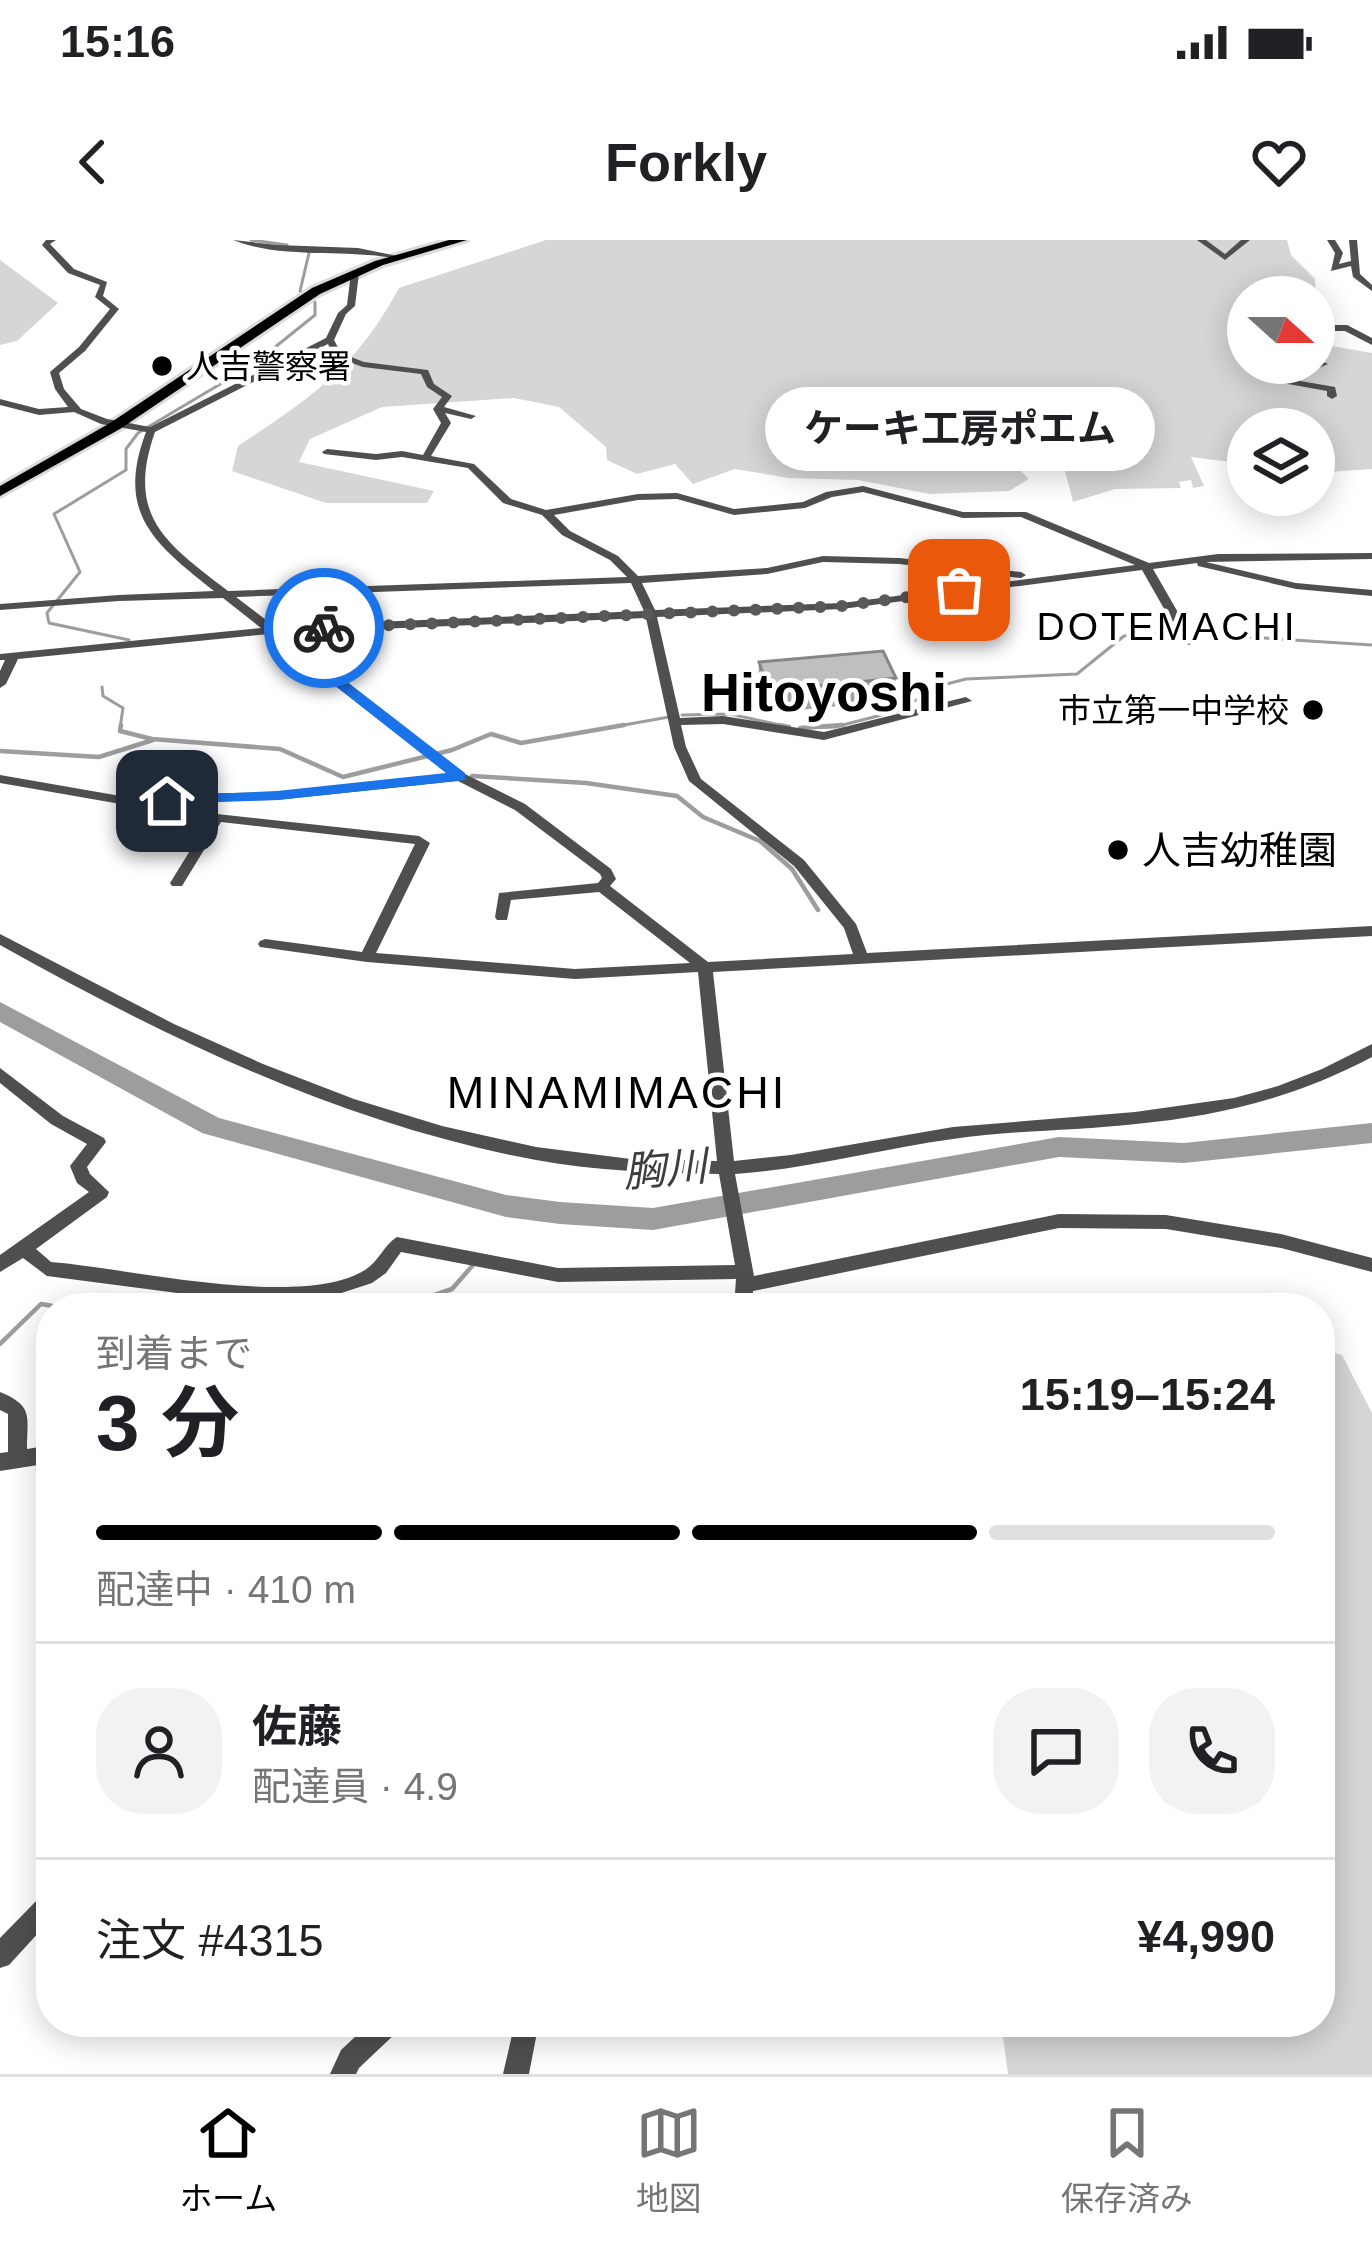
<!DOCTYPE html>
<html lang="ja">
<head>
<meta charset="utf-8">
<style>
  body { margin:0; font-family:Arial,"Noto Sans JP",sans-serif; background:#f2f2f2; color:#202124; height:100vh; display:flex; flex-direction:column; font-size:45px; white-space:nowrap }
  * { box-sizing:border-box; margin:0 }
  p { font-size:39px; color:#757577 }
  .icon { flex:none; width:66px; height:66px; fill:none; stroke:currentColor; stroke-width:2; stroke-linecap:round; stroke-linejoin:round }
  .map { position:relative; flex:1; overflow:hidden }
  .side { position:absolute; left:36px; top:1053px; width:1299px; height:744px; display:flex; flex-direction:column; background:#fff; border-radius:48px; box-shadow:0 6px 30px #0003 }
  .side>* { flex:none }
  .needle { width:78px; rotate:111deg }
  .fabs { position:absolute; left:1227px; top:36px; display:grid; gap:24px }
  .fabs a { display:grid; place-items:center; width:108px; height:108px; border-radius:50%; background:#fff; box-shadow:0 6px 30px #0003; font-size:60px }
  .pin { position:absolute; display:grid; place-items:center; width:102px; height:102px; color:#fff; margin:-51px; border-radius:24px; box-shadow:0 6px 18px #0006 }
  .courier { position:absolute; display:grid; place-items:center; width:120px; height:120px; margin:-60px; border:9px solid #1a73e8; border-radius:50%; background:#fff; color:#222; box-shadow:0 3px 15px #0007 }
  .bubble { position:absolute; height:84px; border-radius:42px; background:#fff; box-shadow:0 6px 30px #0003; font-size:39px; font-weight:700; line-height:84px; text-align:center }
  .headline em { font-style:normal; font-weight:700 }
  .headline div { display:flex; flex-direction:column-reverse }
  .headline { display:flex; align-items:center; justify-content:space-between; height:204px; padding:0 60px }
  h1 { font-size:78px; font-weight:700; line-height:90px }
  .bar { display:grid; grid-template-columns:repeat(4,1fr); gap:18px 12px; align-content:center; height:144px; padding:0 60px }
  .bar i { height:15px; border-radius:9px; background:#e0e0e0 }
  .bar .current { background:#000 }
  .bar p { grid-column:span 4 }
  .line { display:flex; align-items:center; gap:30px; padding:0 60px; border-top:3px solid #e0e0e0 }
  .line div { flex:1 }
  .round { display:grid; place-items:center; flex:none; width:126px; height:126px; border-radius:48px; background:#f2f2f2 }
  .status { display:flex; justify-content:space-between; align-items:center; height:84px; padding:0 60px; background:#fff; direction:ltr }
  .status svg { height:33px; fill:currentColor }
  header { display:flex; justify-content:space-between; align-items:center; height:156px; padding:0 60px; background:#fff; font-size:54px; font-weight:700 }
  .dock { display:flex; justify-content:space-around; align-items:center; height:168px; border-top:3px solid #e0e0e0; background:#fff; font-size:33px; color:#757577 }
  .dock a { display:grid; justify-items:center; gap:6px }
  .dock .current { color:#000 }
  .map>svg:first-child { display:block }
</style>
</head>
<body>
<div class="status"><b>15:16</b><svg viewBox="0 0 49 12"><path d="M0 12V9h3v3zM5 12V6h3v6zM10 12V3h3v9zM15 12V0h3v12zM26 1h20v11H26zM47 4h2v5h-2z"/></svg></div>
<header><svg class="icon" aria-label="back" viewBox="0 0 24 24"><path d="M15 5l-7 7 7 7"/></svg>Forkly<svg class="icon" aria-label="heart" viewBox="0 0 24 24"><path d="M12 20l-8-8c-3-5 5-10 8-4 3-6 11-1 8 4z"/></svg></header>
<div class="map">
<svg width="1372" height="1834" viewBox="0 0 1372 1834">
  <rect width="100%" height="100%" fill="#fff"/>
  <!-- green -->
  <g fill="#d6d6d6">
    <path d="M 546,0 L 1287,0 L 1291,15 L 1315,39 L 1316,56 L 1248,57 L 1248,76 L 1240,78 L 1231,90 L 1248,105 L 1248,123 L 1314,123 L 1314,103 L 1372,113 L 1372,229 L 1314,233 L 1314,189 L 1248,189 L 1248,224 L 1191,217 L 1204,246 L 1193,248 L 1191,240 L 1179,242 L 1181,248 L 1115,249 L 1073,262 L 1063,223 L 1080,219 L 997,159 L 919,152 L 908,168 C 966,177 988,199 1029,239 L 1009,251 L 930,254 L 858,240 L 789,238 L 735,229 L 693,244 L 675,224 L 637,234 L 607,220 L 606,207 L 559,167 L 514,158 L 382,167 L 310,199 L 299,222 L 434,251 L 427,263 L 326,263 L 232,231 L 238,206 C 312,157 355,129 399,48 Z"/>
    <path d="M 0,20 L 58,63 L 17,101 L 0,105 Z"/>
    <path d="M 1320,1109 L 1342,1115 L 1372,1173 L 1372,1834 L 1008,1834 L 1001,1782 L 1320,1782 Z"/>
  </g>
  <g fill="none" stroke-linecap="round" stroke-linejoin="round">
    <!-- stream-far1 -->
    <g stroke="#9d9d9d" stroke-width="3">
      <path d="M 251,0 L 287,5"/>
      <path d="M 1187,393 L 1372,405"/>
      <path d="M 129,400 L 49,383 L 47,373 L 80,332 L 54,274 L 126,230 L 126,209 L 138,193 L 254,124 L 315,75 L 315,62 L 300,51 L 310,9"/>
      <path d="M 102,447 L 103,456 L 123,468 L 120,488"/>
      <path d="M 682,475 L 730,474 L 789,487"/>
      <path d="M 607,488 L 669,477"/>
      <path d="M 804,488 L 835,487 L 897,471 L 943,445 L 966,439 L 1077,434 L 1124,396 L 1179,393"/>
    </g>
    <!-- stream -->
    <g stroke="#9d9d9d" stroke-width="4.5">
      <path d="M 121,485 L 120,491 L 152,499 L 280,509 L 343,537 L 452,510 L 491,494 L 521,503 L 624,485"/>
      <path d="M 779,485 L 789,487"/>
      <path d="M 800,488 L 843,485"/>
      <path d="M 0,511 L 99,517 L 153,500"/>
      <path d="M 472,536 L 586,543 L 677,556 L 703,577 L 760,601 L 792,629 L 818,670"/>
      <path d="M 396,1068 L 452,1049 L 473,1025"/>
      <path d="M 0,1104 L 41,1064 L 64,1068"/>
    </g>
    <!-- river -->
    <path fill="#9d9d9d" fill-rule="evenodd" d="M 0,762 L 219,878 L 506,955 L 560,962 L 653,968 L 1059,897 L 1184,903 L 1372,883 L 1372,903 L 1184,923 L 1059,917 L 653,990 L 560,984 L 506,977 L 202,893 L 0,782 Z"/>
    <!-- highway casing -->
    <g stroke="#dbdbdb" stroke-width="6">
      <path id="highway" d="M 449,0 L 467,0 L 383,25 L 320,54 L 120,189 L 0,256 L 0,246 L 110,183 L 312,48 L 375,21 Z"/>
    </g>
    <!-- minor -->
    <g fill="#4f4f4f" fill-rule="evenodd">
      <path d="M 46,0 L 56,0 L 50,4 L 74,29 L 107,42 L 103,56 L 119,69 L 85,111 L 59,133 L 64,149 L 81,169 L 107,179 L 150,187 L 326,98 L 338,73 L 347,65 L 351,33 L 355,31 L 359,33 L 355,66 L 346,74 L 334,100 L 341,113 L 364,122 L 428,130 L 434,144 L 452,156 L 444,167 L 476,176 L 471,179 L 445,173 L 451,183 L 431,216 L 474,224 L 511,259 L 546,270 L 638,254 L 677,253 L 734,269 L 803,262 L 826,252 L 863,246 L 963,272 L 1026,272 L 1149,323 L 1218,314 L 1372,313 L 1372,319 L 1206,322 L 1296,343 L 1372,350 L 1372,356 L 1296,349 L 1198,326 L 1197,323 L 1153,329 L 1195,402 L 1189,405 L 1183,402 L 1142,330 L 842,369 L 657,377 L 680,478 L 723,476 L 824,492 L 966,457 L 972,461 L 824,500 L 723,484 L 681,485 L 686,507 L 701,539 L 804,620 L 856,684 L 867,713 L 1372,686 L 1372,696 L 713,732 L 734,921 L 791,915 L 953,887 L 1135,872 L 1234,858 L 1278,846 L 1322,829 L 1372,804 L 1372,817 C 1297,857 1220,876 1136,884 C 1075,891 1013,890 953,899 C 880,909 809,929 735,934 L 754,1036 L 1059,974 L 1166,975 L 1281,994 L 1372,1018 L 1372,1032 L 1281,1008 L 1166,989 L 1059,988 L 753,1051 L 752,1068 L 734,1068 L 736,1039 L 558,1042 L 401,1012 L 386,1033 L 372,1043 L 329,1057 L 290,1061 L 208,1057 L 47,1036 L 23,1018 L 0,1032 L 0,1015 L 89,952 L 77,943 L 70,926 L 87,904 L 51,884 L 0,843 L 0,828 L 63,876 L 104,898 L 106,902 L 87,927 L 90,934 L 109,952 L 107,957 L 36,1009 L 51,1022 C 128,1028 301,1070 365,1030 C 379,1021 384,1005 397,997 L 558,1028 L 735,1025 L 719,934 C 657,933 596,931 536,920 C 345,885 168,799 0,705 L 0,694 L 174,784 L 263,824 L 354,859 L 442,886 L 536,907 L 631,919 L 717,921 L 698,732 L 575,739 L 367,722 L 260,707 L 258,704 L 260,701 L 265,699 L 362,712 L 415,604 L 221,582 L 182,646 L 172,646 L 170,643 L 212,575 L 217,574 L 419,596 L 430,603 L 376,713 L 575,729 L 690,723 L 599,652 L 511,660 L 507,680 L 497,680 L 495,677 L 499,653 L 598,643 L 602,638 L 600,634 L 515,570 L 458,541 L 277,560 L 183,562 L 155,570 L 0,543 L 0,535 L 155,562 L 182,554 L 277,552 L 449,534 L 269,394 L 18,419 L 6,444 L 0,448 L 0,431 L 5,420 L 0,420 L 0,414 L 261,388 L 223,358 L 119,361 L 0,370 L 0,364 L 119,355 L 214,351 C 155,304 115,274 146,192 L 101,184 L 74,172 L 39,175 L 0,165 L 0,159 L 39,169 L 68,167 L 55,149 L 50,132 L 79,107 L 110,69 L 95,57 L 100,45 L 68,33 L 42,5 ZM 328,104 L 334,117 L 363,127 L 421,134 L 427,147 L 442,157 L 433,169 L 441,183 L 423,215 L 402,211 L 376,214 L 327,209 L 322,212 L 324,214 L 376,220 L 402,217 L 468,228 L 503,263 L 542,275 L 562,295 L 610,320 L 627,337 L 228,351 C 167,304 125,277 155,192 ZM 863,252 L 963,278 L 1021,277 L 1135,325 L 842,363 L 655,370 L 642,343 L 767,334 L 823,322 L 899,324 L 1021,338 L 1026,335 L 1021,332 L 899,318 L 823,316 L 767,328 L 638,336 L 618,316 L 570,291 L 554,275 L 638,260 L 677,259 L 734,275 L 805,268 L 832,257 ZM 631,343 L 644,371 L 274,386 L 236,357 ZM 646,378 L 674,507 L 689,541 L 794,626 L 844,688 L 853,714 L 708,722 L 610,646 L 616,639 L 611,629 L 525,564 L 465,534 L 282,393 Z"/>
      <path d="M 233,0 L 277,5 L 358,8 L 402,17 L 398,19 C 344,8 284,20 233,0 Z"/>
      <path d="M 1197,0 L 1206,0 L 1225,14 L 1241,0 L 1250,0 L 1225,20 Z"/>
      <path d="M 1327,0 L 1335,0 L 1343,13 L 1339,24 L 1351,21 L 1349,0 L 1357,0 L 1360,34 L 1372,45 L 1372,51 L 1353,37 L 1351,26 L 1331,31 L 1335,13 Z"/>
      <path d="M 1314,85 L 1347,85 L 1372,98 L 1372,105 L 1345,91 L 1314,91 Z"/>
      <path d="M 1248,93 L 1248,105 L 1237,98 L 1238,96 Z"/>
      <path d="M 1314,118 L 1328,124 L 1314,130 L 1275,123 L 1314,124 L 1311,123 L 1314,123 Z"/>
      <path d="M 1254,123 L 1264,123 L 1283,138 L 1335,147 L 1337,156 L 1332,159 L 1327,156 L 1327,151 L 1277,142 Z"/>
      <path d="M 0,1152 C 34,1166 27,1176 27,1209 L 51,1205 L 51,1223 L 0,1231 L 0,1213 L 8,1212 L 8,1174 L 0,1170 Z"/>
      <path d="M 51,1650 L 51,1679 L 9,1725 L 0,1728 L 0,1698 L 43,1654 Z"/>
      <path d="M 371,1782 L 401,1782 L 398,1791 L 359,1828 L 356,1834 L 330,1834 L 341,1810 Z"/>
      <path d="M 515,1782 L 539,1782 L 529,1834 L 503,1834 Z"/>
    </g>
    <!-- highway -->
    <use href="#highway" fill="#000" fill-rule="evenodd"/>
  </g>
  <!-- wall -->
  <path fill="#a4a4a4" d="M 759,422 L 896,438 L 893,461 L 767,473 L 758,444 Z"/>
  <!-- building -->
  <path fill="#bfbfbf" stroke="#868686" stroke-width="3" d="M 883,411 L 896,438 L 769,451 L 759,422 Z"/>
  <!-- route -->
  <path fill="#1a73e8" d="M 329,385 L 324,392 L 284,393 L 465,533 L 465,540 L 277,560 L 162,564 L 162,557 L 167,556 L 277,551 L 446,533 L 264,390 Z"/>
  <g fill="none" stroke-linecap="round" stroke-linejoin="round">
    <!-- done -->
    <path stroke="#595959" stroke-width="12" stroke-dasharray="0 21.6" d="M 324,388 L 842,366 L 959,350"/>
  </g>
  <!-- markers -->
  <g fill="#000" stroke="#fff" stroke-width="4.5">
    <circle cx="162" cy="126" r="12"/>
    <circle cx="1313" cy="470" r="12"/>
    <circle cx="1118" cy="610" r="12"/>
  </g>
  <g text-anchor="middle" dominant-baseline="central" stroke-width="9" stroke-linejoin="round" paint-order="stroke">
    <!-- far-poi labels -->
    <g font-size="33" fill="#000" stroke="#fff" text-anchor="start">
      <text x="186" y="126">人吉警察署</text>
      <text x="1289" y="470" text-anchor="end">市立第一中学校</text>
    </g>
    <!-- far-quarter labels -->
    <g font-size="39" letter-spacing="3" fill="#000" stroke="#fff">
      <text x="1167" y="386">DOTEMACHI</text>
    </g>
    <!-- poi labels -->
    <g font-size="39" fill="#000" stroke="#fff" text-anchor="start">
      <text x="1142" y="610">人吉幼稚園</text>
    </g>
    <!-- water labels -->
    <g font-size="42" font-style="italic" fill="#3e3e3e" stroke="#fff">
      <text transform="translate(665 929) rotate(-5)">胸川</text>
    </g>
    <!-- quarter labels -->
    <g font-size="45" letter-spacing="3" fill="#000" stroke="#fff">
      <text x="617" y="852">MINAMIMACHI</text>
    </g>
    <!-- far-town labels -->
    <g font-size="54" font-weight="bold" fill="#000" stroke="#fff">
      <text x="824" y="452">Hitoyoshi</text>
    </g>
  </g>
</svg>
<div class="fabs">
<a><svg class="needle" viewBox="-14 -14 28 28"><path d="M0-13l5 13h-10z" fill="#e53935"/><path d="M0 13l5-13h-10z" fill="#757577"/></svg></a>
<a><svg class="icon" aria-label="layers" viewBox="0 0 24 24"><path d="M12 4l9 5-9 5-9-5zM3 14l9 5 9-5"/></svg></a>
</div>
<div class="pin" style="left:959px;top:350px;background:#ea580c"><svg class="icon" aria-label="bag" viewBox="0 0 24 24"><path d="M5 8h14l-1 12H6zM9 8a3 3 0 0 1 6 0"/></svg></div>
<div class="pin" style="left:167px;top:561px;background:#1f2937"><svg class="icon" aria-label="home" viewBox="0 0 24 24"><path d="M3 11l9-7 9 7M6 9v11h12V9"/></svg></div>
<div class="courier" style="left:324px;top:388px"><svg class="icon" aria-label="bike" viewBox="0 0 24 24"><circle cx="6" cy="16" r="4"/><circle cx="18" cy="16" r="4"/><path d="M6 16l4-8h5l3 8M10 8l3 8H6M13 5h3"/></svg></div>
<div class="bubble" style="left:765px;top:147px;width:390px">ケーキ工房ポエム</div>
<section class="side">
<div class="headline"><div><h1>3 分</h1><p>到着まで</p></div><em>15:19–15:24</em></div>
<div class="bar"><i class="current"></i><i class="current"></i><i class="current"></i><i></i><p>配達中 · 410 m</p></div>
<div class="line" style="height:216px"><a class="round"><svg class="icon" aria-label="person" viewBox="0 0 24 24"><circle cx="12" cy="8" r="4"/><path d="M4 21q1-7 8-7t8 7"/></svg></a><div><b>佐藤</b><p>配達員 · 4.9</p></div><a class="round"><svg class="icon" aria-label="chat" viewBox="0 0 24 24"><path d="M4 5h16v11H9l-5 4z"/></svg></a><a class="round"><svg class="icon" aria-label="phone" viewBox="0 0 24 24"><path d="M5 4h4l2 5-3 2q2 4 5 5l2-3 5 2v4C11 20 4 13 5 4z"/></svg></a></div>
<div class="line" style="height:156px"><div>注文 #4315</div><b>¥4,990</b></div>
</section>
</div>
<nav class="dock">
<a class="current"><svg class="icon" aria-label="home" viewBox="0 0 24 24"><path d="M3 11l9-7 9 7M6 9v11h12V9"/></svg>ホーム</a>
<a><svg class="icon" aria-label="map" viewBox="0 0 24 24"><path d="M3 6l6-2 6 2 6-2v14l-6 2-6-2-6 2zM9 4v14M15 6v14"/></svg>地図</a>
<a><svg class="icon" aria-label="saved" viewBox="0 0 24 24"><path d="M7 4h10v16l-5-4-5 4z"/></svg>保存済み</a>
</nav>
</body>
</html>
